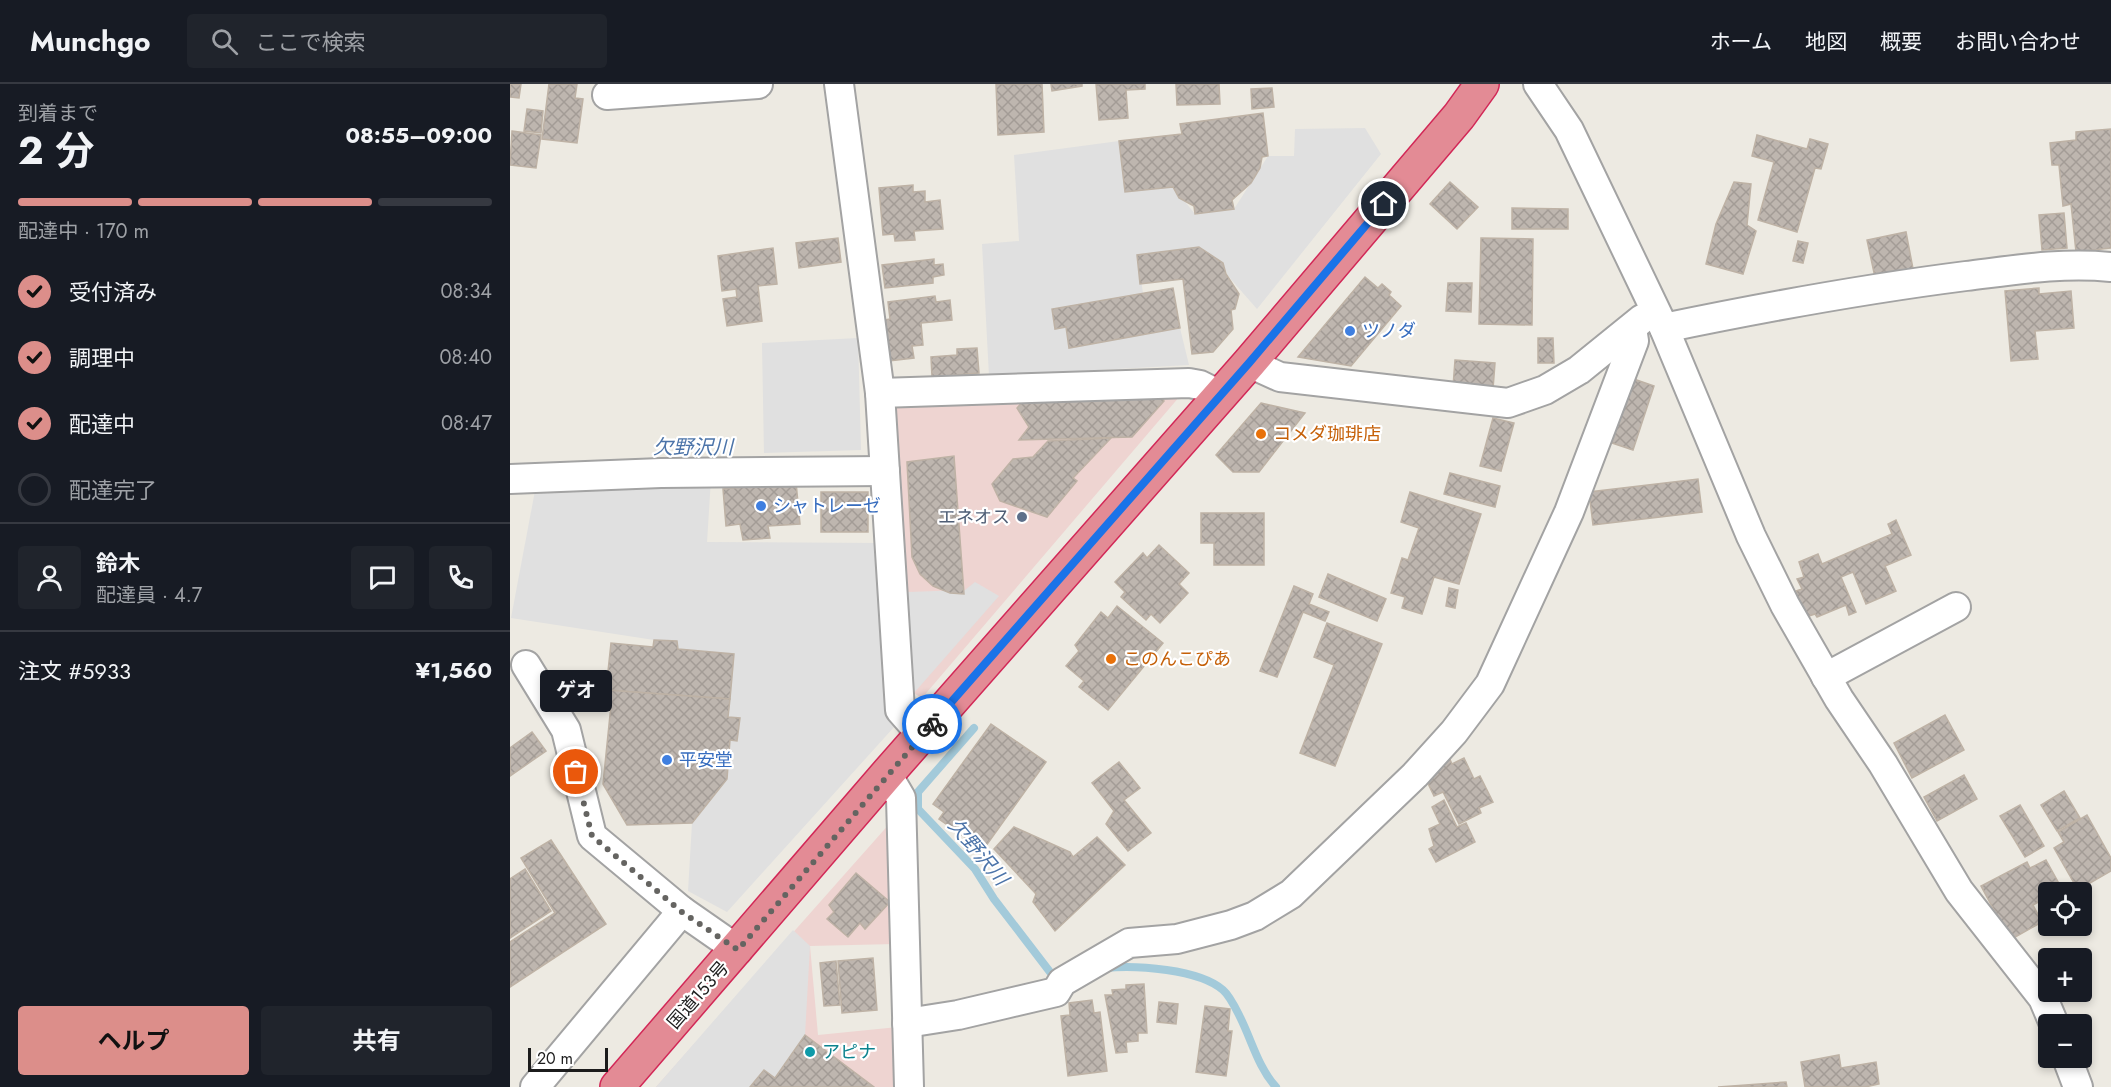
<!DOCTYPE html>
<html lang="ja">
<head>
<meta charset="utf-8">
<style>
  body { margin:0; font-family:Jost,"Noto Sans JP",sans-serif; background:#20242c; color:#f1f3f6; height:100vh; display:flex; flex-direction:column; font-size:22px; white-space:nowrap }
  * { box-sizing:border-box; margin:0 }
  p { font-size:20px; color:#9ea1a6 }
  .icon { flex:none; width:33px; height:33px; fill:none; stroke:currentColor; stroke-width:2; stroke-linecap:round; stroke-linejoin:round }
  .map { position:relative; flex:1; overflow:hidden }
  .sheet { display:flex; flex-direction:column; background:#171b24; width:510px }
  .sheet>* { flex:none }
  .fabs { position:absolute; left:1528px; top:798px; display:grid; gap:12px }
  .fabs a { display:grid; place-items:center; width:54px; height:54px; border-radius:6px; background:#171b24; box-shadow:0 3px 9px #0003; font-size:30px }
  .scale { position:absolute; left:18px; bottom:15px; width:80px; box-sizing:border-box; padding-left:6px; border:3px solid #1c1c1c; border-top:0; font-size:16px; line-height:21px; white-space:nowrap; color:#1c1c1c; -webkit-text-stroke:4px #fff; paint-order:stroke }
  .pin { position:absolute; display:grid; place-items:center; width:51px; height:51px; color:#fff; margin:-26px; border:3px solid #fff; border-radius:50%; box-shadow:0 2px 6px #0007 }
  .courier { position:absolute; display:grid; place-items:center; width:60px; height:60px; margin:-30px; border:4px solid #1a73e8; border-radius:50%; background:#fff; color:#222; box-shadow:0 2px 8px #0007 }
  .bubble { position:absolute; height:42px; border-radius:6px; background:#171b24; box-shadow:0 3px 9px #0003; font-size:20px; font-weight:700; line-height:42px; text-align:center }
  .headline em { font-style:normal; font-weight:700 }
  .headline div { display:flex; flex-direction:column-reverse }
  .headline { display:flex; align-items:center; justify-content:space-between; height:102px; padding:0 18px }
  h1 { font-size:39px; font-weight:700; line-height:45px }
  .bar { display:grid; grid-template-columns:repeat(4,1fr); gap:9px 6px; align-content:center; height:72px; padding:0 18px }
  .bar i { height:8px; border-radius:4px; background:#363941 }
  .bar .selected { background:#dc8e8a }
  .bar p { grid-column:span 4 }
  .line { display:flex; align-items:center; gap:15px; padding:0 18px; border-top:2px solid #363941 }
  .line div { flex:1 }
  .round { display:grid; place-items:center; flex:none; width:63px; height:63px; border-radius:6px; background:#20242c }
  ol { padding:0 18px; list-style:none }
  li { display:flex; align-items:center; gap:18px; height:66px }
  li p { margin-inline-start:auto }
  li .icon { padding:6px; border-radius:50%; background:#dc8e8a; color:#111; stroke-width:4 }
  li:last-child { color:#9ea1a6 }
  li i { width:33px; height:33px; border:3px solid #363941; border-radius:50% }
  .action { display:flex; gap:12px; margin-top:auto; padding:12px 18px }
  .action a { flex:1; height:69px; border-radius:6px; background:#dc8e8a; color:#111; font-size:24px; font-weight:700; line-height:69px; text-align:center }
  .action a+a { background:#20242c; color:#f1f3f6 }
  header { display:flex; align-items:center; gap:36px; box-sizing:border-box; height:84px; padding:0 30px; background:#171b24; border-bottom:2px solid #363941 }
  header strong { font-size:28px }
  nav { display:flex; gap:33px; margin-inline-start:auto; font-size:21px }
  .search { width:420px; height:54px; background:#20242c; display:flex; align-items:center; gap:15px; box-sizing:border-box; padding:0 21px; border-radius:6px; color:#9ea1a6; font-size:22px }
  main { display:flex; flex:1; min-height:0 }
  .map>svg:first-child { display:block }
</style>
</head>
<body>
<header>
<strong>Munchgo</strong>
<div class="search"><svg class="icon" aria-label="search" viewBox="0 0 24 24"><circle cx="10" cy="10" r="6"/><path d="M15 15l6 6"/></svg>ここで検索</div>
<nav><a>ホーム</a><a>地図</a><a>概要</a><a>お問い合わせ</a></nav>
</header>
<main>
<section class="sheet">
<div class="headline"><div><h1>2 分</h1><p>到着まで</p></div><em>08:55–09:00</em></div>
<div class="bar"><i class="selected"></i><i class="selected"></i><i class="selected"></i><i></i><p>配達中 · 170 m</p></div>
<ol>
<li><svg class="icon" aria-label="check" viewBox="0 0 24 24"><path d="M5 12l5 5 9-10"/></svg>受付済み<p>08:34</p></li>
<li><svg class="icon" aria-label="check" viewBox="0 0 24 24"><path d="M5 12l5 5 9-10"/></svg>調理中<p>08:40</p></li>
<li><svg class="icon" aria-label="check" viewBox="0 0 24 24"><path d="M5 12l5 5 9-10"/></svg>配達中<p>08:47</p></li>
<li><i></i>配達完了</li>
</ol>
<div class="line" style="height:108px"><a class="round"><svg class="icon" aria-label="person" viewBox="0 0 24 24"><circle cx="12" cy="8" r="4"/><path d="M4 21q1-7 8-7t8 7"/></svg></a><div><b>鈴木</b><p>配達員 · 4.7</p></div><a class="round"><svg class="icon" aria-label="chat" viewBox="0 0 24 24"><path d="M4 5h16v11H9l-5 4z"/></svg></a><a class="round"><svg class="icon" aria-label="phone" viewBox="0 0 24 24"><path d="M5 4h4l2 5-3 2q2 4 5 5l2-3 5 2v4C11 20 4 13 5 4z"/></svg></a></div>
<div class="line" style="height:78px"><div>注文 #5933</div><b>¥1,560</b></div>
<div class="action"><a>ヘルプ</a><a>共有</a></div>
</section>
<div class="map">
<svg width="1601" height="1003" viewBox="0 0 1601 1003">
  <defs>
    <pattern id="building-cross-hatch" width="8" height="8" patternUnits="userSpaceOnUse" patternTransform="scale(1.5)"><rect width="8" height="8" fill="#beb6af"/><path d="M0 0l8 8M0 8l8-8" fill="none" stroke="#a39c96"/></pattern>
  </defs>
  <rect width="100%" height="100%" fill="#edeae2"/>
  <!-- commercial -->
  <g fill="#eed4d1">
    <path d="M 676,305 L 412,614 L 400,607 L 385,312 Z"/>
    <path d="M 381,738 L 385,860 L 300,862 L 308,951 L 388,943 L 390,989 L 383,1003 L 146,1003 Z"/>
  </g>
  <!-- parking -->
  <g fill="#e0e0e0">
    <path d="M 855,44 L 871,70 L 747,225 L 718,192 L 713,179 L 689,163 L 627,171 L 633,209 L 542,225 L 545,245 L 556,243 L 559,264 L 670,244 L 679,281 L 479,292 L 472,160 L 509,157 L 504,71 L 609,57 L 615,108 L 663,103 L 685,130 L 724,125 L 758,72 L 784,72 L 785,45 Z"/>
    <path d="M 348,254 L 351,366 L 254,369 L 252,259 Z"/>
    <path d="M 201,394 L 197,458 L 371,459 L 385,642 L 217,828 L 178,807 L 182,739 L 217,695 L 220,656 L 227,657 L 230,634 L 218,633 L 223,570 L 168,565 L 166,557 L 144,556 L 1,534 L 27,396 Z"/>
    <path d="M 465,498 L 489,512 L 404,609 L 401,607 L 398,508 L 455,506 Z"/>
    <path d="M 283,846 L 300,862 L 295,951 L 265,994 L 254,986 L 240,1003 L 146,1003 Z"/>
  </g>
  <g fill="none" stroke-linecap="round" stroke-linejoin="round">
    <!-- stream -->
    <g stroke="#a3cada" stroke-width="8">
      <path d="M 464,644 L 408,708 L 408,725 L 465,785 L 484,815 L 540,888"/>
      <path d="M 595,884 C 626,881 689,885 713,906 C 720,912 726,925 730,933 C 742,957 748,983 766,1003"/>
    </g>
  </g>
  <!-- building -->
  <g fill="url(#building-cross-hatch)" stroke="#beb2a5" stroke-width="1.5">
    <path d="M 0,0 L 11,0 L 9,14 L 0,13 Z"/>
    <path d="M 39,0 L 67,0 L 65,14 L 73,15 L 67,59 L 32,55 Z"/>
    <path d="M 486,0 L 532,0 L 534,48 L 488,51 Z"/>
    <path d="M 541,0 L 572,0 L 572,2 L 542,7 Z"/>
    <path d="M 586,0 L 635,0 L 635,5 L 616,6 L 618,34 L 589,36 Z"/>
    <path d="M 666,0 L 709,0 L 710,20 L 667,21 Z"/>
    <path d="M 762,4 L 764,23 L 742,25 L 741,5 Z"/>
    <path d="M 17,25 L 33,27 L 31,49 L 14,47 Z"/>
    <path d="M 753,29 L 758,72 L 752,73 L 750,84 L 741,99 L 722,116 L 724,125 L 685,130 L 684,122 L 669,114 L 663,103 L 615,108 L 609,57 L 672,50 L 670,40 Z"/>
    <path d="M 1601,45 L 1601,164 L 1566,168 L 1561,120 L 1553,122 L 1549,81 L 1542,81 L 1540,59 L 1566,56 L 1566,48 Z"/>
    <path d="M 2,47 L 31,51 L 26,84 L 0,81 Z"/>
    <path d="M 1247,51 L 1297,65 L 1300,55 L 1318,60 L 1311,85 L 1305,84 L 1287,148 L 1248,136 L 1264,78 L 1242,72 Z"/>
    <path d="M 940,98 L 968,123 L 947,145 L 920,120 Z"/>
    <path d="M 1224,98 L 1241,100 L 1237,141 L 1246,147 L 1233,190 L 1196,180 L 1206,140 Z"/>
    <path d="M 403,101 L 403,108 L 415,107 L 415,118 L 430,116 L 433,145 L 404,147 L 405,156 L 385,157 L 384,150 L 373,151 L 369,104 Z"/>
    <path d="M 1002,124 L 1058,125 L 1058,145 L 1002,145 Z"/>
    <path d="M 1554,129 L 1557,164 L 1532,166 L 1529,131 Z"/>
    <path d="M 1396,148 L 1404,190 L 1366,198 L 1357,156 Z"/>
    <path d="M 328,154 L 331,178 L 289,184 L 286,159 Z"/>
    <path d="M 971,154 L 1023,155 L 1022,241 L 969,240 Z"/>
    <path d="M 1288,157 L 1298,159 L 1293,179 L 1283,177 Z"/>
    <path d="M 689,163 L 713,179 L 716,190 L 729,210 L 725,225 L 721,226 L 723,245 L 703,268 L 682,270 L 673,195 L 630,200 L 627,171 Z"/>
    <path d="M 263,164 L 267,200 L 248,202 L 252,237 L 217,242 L 213,215 L 227,213 L 226,205 L 212,207 L 208,172 Z"/>
    <path d="M 424,175 L 424,181 L 433,180 L 434,191 L 423,193 L 423,199 L 375,204 L 372,181 Z"/>
    <path d="M 855,193 L 868,204 L 872,200 L 881,208 L 879,211 L 891,222 L 841,282 L 788,273 Z"/>
    <path d="M 938,199 L 962,199 L 961,228 L 936,227 Z"/>
    <path d="M 663,204 L 670,244 L 559,264 L 556,243 L 545,245 L 542,225 Z"/>
    <path d="M 1529,204 L 1529,210 L 1561,207 L 1564,244 L 1525,247 L 1528,275 L 1501,277 L 1495,207 Z"/>
    <path d="M 425,212 L 426,218 L 440,216 L 442,236 L 411,239 L 413,261 L 402,262 L 404,274 L 379,277 L 374,236 L 380,235 L 378,218 Z"/>
    <path d="M 1028,254 L 1043,254 L 1044,279 L 1028,279 Z"/>
    <path d="M 467,264 L 469,289 L 422,293 L 421,273 L 447,271 L 447,265 Z"/>
    <path d="M 945,276 L 985,279 L 983,305 L 943,303 Z"/>
    <path d="M 1118,293 L 1144,302 L 1123,366 L 1096,357 Z"/>
    <path d="M 648,310 L 654,317 L 622,353 L 509,356 L 519,343 L 507,324 L 514,316 Z"/>
    <path d="M 751,319 L 795,329 L 749,388 L 723,388 L 706,371 Z"/>
    <path d="M 983,334 L 1004,339 L 991,387 L 970,382 Z"/>
    <path d="M 601,354 L 563,394 L 567,397 L 537,433 L 490,417 L 482,400 L 503,375 L 523,373 L 538,357 Z"/>
    <path d="M 444,372 L 454,510 L 440,509 L 423,502 L 410,490 L 402,473 L 397,378 Z"/>
    <path d="M 940,389 L 990,402 L 985,423 L 934,410 Z"/>
    <path d="M 1188,395 L 1192,428 L 1083,441 L 1079,408 Z"/>
    <path d="M 286,398 L 290,440 L 258,442 L 260,454 L 233,456 L 230,440 L 216,442 L 213,405 Z"/>
    <rect x="311" y="408" width="47" height="40"/>
    <path d="M 900,408 L 971,430 L 949,500 L 924,493 L 912,530 L 892,524 L 895,513 L 881,509 L 892,474 L 898,476 L 909,444 L 891,438 Z"/>
    <path d="M 691,429 L 754,429 L 754,481 L 704,481 L 704,459 L 691,459 Z"/>
    <path d="M 1386,436 L 1401,471 L 1375,482 L 1386,507 L 1356,520 L 1343,488 L 1331,493 L 1346,528 L 1339,531 L 1336,521 L 1307,533 L 1305,530 L 1293,534 L 1284,512 L 1287,511 L 1286,507 L 1292,505 L 1287,495 L 1294,493 L 1289,478 L 1308,470 L 1312,480 L 1382,450 L 1378,440 Z"/>
    <path d="M 649,461 L 679,489 L 669,500 L 678,509 L 650,539 L 641,530 L 636,536 L 611,513 L 615,508 L 605,498 L 633,469 L 637,474 Z"/>
    <path d="M 818,490 L 876,515 L 867,537 L 809,513 Z"/>
    <path d="M 784,502 L 803,510 L 799,520 L 819,528 L 815,537 L 793,528 L 767,593 L 750,587 Z"/>
    <path d="M 939,504 L 948,506 L 945,524 L 936,522 Z"/>
    <path d="M 607,522 L 653,559 L 598,626 L 569,603 L 574,597 L 556,582 L 569,567 L 565,561 L 591,528 L 598,534 Z"/>
    <path d="M 817,539 L 872,560 L 825,682 L 790,669 L 824,581 L 804,573 Z"/>
    <path d="M 144,556 L 167,557 L 168,565 L 224,570 L 220,615 L 96,606 L 101,559 L 143,563 Z"/>
    <path d="M 96,606 L 220,615 L 218,633 L 230,634 L 227,657 L 220,656 L 217,695 L 182,739 L 117,741 L 93,700 L 101,621 L 95,618 Z"/>
    <path d="M 1435,631 L 1454,666 L 1402,694 L 1384,659 Z"/>
    <path d="M 481,640 L 536,678 L 473,766 L 429,735 L 434,728 L 423,720 Z"/>
    <path d="M 22,648 L 36,667 L 0,692 L 0,664 Z"/>
    <path d="M 938,671 L 942,680 L 954,674 L 964,695 L 970,692 L 983,718 L 969,724 L 971,729 L 949,740 L 933,708 L 924,712 L 913,689 Z"/>
    <path d="M 609,678 L 630,704 L 614,716 L 641,749 L 618,767 L 596,740 L 604,727 L 582,699 Z"/>
    <path d="M 1454,691 L 1467,715 L 1427,737 L 1414,713 Z"/>
    <path d="M 1554,707 L 1570,734 L 1547,747 L 1531,721 Z"/>
    <path d="M 934,716 L 947,743 L 956,739 L 965,758 L 926,778 L 919,765 L 924,762 L 919,745 L 930,740 L 922,723 Z"/>
    <path d="M 1510,721 L 1534,762 L 1515,773 L 1490,732 Z"/>
    <path d="M 1577,731 L 1601,774 L 1601,787 L 1568,806 L 1544,764 L 1554,758 L 1548,748 Z"/>
    <path d="M 504,743 L 560,768 L 563,773 L 587,753 L 615,781 L 545,847 L 523,818 L 526,810 L 484,765 Z"/>
    <path d="M 41,756 L 96,840 L 0,903 L 0,858 L 45,829 L 11,774 Z"/>
    <path d="M 1536,776 L 1552,805 L 1539,808 L 1539,812 L 1523,821 L 1532,838 L 1500,856 L 1471,802 L 1517,778 L 1520,784 Z"/>
    <path d="M 15,785 L 41,827 L 0,854 L 0,795 Z"/>
    <path d="M 346,789 L 380,818 L 355,845 L 350,839 L 338,853 L 317,835 L 324,828 L 319,821 Z"/>
    <path d="M 363,874 L 367,926 L 332,929 L 328,877 Z"/>
    <path d="M 326,877 L 330,921 L 314,922 L 310,879 Z"/>
    <path d="M 634,900 L 637,949 L 628,949 L 628,957 L 616,958 L 617,968 L 606,969 L 595,911 L 603,911 L 602,906 L 616,905 L 616,901 Z"/>
    <path d="M 582,916 L 584,929 L 590,928 L 597,987 L 558,992 L 551,932 L 560,931 L 559,919 Z"/>
    <path d="M 649,918 L 668,920 L 666,940 L 647,938 Z"/>
    <path d="M 695,922 L 720,925 L 718,947 L 722,947 L 716,992 L 686,988 Z"/>
    <path d="M 295,951 L 364,1003 L 240,1003 L 254,986 L 265,994 Z"/>
    <path d="M 1329,971 L 1331,984 L 1366,978 L 1369,1000 L 1355,1003 L 1295,1003 L 1291,978 Z"/>
    <path d="M 1276,998 L 1277,1003 L 1208,1003 Z"/>
  </g>
  <g fill="none" stroke-linecap="round" stroke-linejoin="round">
    <!-- minor casing -->
    <g stroke="#a3a3a3" stroke-width="32">
      <g id="minor">
        <path d="M 329,0 L 370,309 L 390,626 L 412,651"/>
        <path d="M 1028,0 L 1059,46 L 1154,244 L 1241,452 L 1275,521 L 1329,615 L 1373,680 L 1449,807 L 1533,914 L 1544,940"/>
        <path d="M 97,11 L 248,0"/>
        <path d="M 1154,244 C 1255,223 1354,205 1456,192 C 1505,186 1552,178 1601,183"/>
        <path d="M 739,279 L 770,293 L 998,319 L 1035,306 L 1069,286 L 1132,235"/>
        <path d="M 370,309 L 679,299 L 690,301 L 710,311"/>
        <path d="M 0,395 L 151,389 L 375,387"/>
        <path d="M 16,581 L 56,646 L 82,752 L 172,827 L 228,866"/>
        <path d="M 1316,593 L 1446,523"/>
        <path d="M 377,690 L 391,714 L 399,1003"/>
        <path d="M 397,939 L 448,931 L 546,908 L 552,898 L 619,859 L 667,855 L 721,841 L 745,832 L 781,810 L 905,691 L 944,648 L 980,600 L 1059,428 L 1124,257 L 1122,244"/>
        <path d="M 1557,974 L 1568,1003"/>
        <path d="M 25,1003 L 172,827"/>
      </g>
    </g>
    <!-- highway casing -->
    <g stroke="#d22857" stroke-width="36">
      <path id="highway" d="M 107,1003 L 377,690 L 739,279 L 949,32 L 972,0"/>
    </g>
    <!-- minor -->
    <use href="#minor" stroke="#fff" stroke-width="28"/>
    <!-- highway -->
    <use href="#highway" stroke="#e38b95" stroke-width="33"/>
  </g>
  <g fill="none" stroke-linecap="round" stroke-linejoin="round">
    <!-- done -->
    <path stroke="#656461" stroke-width="6" stroke-dasharray="0 10.8" d="M 66,688 L 82,752 L 172,828 L 228,866 L 422,640"/>
    <!-- route -->
    <path stroke="#1a73e8" stroke-width="8" d="M 422,640 L 739,279 L 874,120"/>
  </g>
  <!-- markers -->
  <g fill="#3f7fe0" stroke="#fff" stroke-width="2">
    <circle cx="840" cy="247" r="6"/>
    <circle cx="251" cy="422" r="6"/>
    <circle cx="157" cy="676" r="6"/>
  </g>
  <g fill="#e8710a" stroke="#fff" stroke-width="2">
    <circle cx="751" cy="350" r="6"/>
    <circle cx="601" cy="575" r="6"/>
  </g>
  <circle fill="#5c6f8a" stroke="#fff" stroke-width="2" cx="512" cy="433" r="6"/>
  <circle fill="#0f9aa8" stroke="#fff" stroke-width="2" cx="300" cy="968" r="6"/>
  <g text-anchor="middle" dominant-baseline="central" stroke-width="4.5" stroke-linejoin="round" paint-order="stroke">
    <!-- shop labels -->
    <g font-size="18" fill="#366cbe" stroke="#fff" text-anchor="start">
      <text x="852" y="247">ツノダ</text>
      <text x="263" y="422">シャトレーゼ</text>
      <text x="169" y="676">平安堂</text>
    </g>
    <!-- food labels -->
    <g font-size="18" fill="#c56008" stroke="#fff" text-anchor="start">
      <text x="763" y="350">コメダ珈琲店</text>
      <text x="613" y="575">このんこぴあ</text>
    </g>
    <!-- service labels -->
    <g font-size="18" fill="#4e5e75" stroke="#fff" text-anchor="end">
      <text x="500" y="433">エネオス</text>
    </g>
    <!-- street labels -->
    <g font-size="18" fill="#1c1c1c" stroke="#fff">
      <text transform="translate(188 911) rotate(-49)">国道153号</text>
    </g>
    <!-- culture labels -->
    <g font-size="18" fill="#0d838f" stroke="#fff" text-anchor="start">
      <text x="312" y="968">アピナ</text>
    </g>
    <!-- water labels -->
    <g font-size="20" font-style="italic" fill="#4c74a9" stroke="#fff">
      <text x="183" y="363">欠野沢川</text>
      <text transform="translate(468 768) rotate(50)">欠野沢川</text>
    </g>
  </g>
</svg>
<div class="fabs">
<a><svg class="icon" aria-label="locate" viewBox="0 0 24 24"><circle cx="12" cy="12" r="6"/><path d="M12 2v4M12 18v4M2 12h4M18 12h4"/></svg></a>
<a>+</a>
<a>−</a>
</div>
<div class="scale">20 m</div>
<div class="pin" style="left:66px;top:688px;background:#ea580c"><svg class="icon" aria-label="bag" viewBox="0 0 24 24"><path d="M5 8h14l-1 12H6zM9 8a3 3 0 0 1 6 0"/></svg></div>
<div class="pin" style="left:874px;top:120px;background:#1f2937"><svg class="icon" aria-label="home" viewBox="0 0 24 24"><path d="M3 11l9-7 9 7M6 9v11h12V9"/></svg></div>
<div class="courier" style="left:422px;top:640px"><svg class="icon" aria-label="bike" viewBox="0 0 24 24"><circle cx="6" cy="16" r="4"/><circle cx="18" cy="16" r="4"/><path d="M6 16l4-8h5l3 8M10 8l3 8H6M13 5h3"/></svg></div>
<div class="bubble" style="left:30px;top:586px;width:72px">ゲオ</div>
</div>
</main>
</body>
</html>
